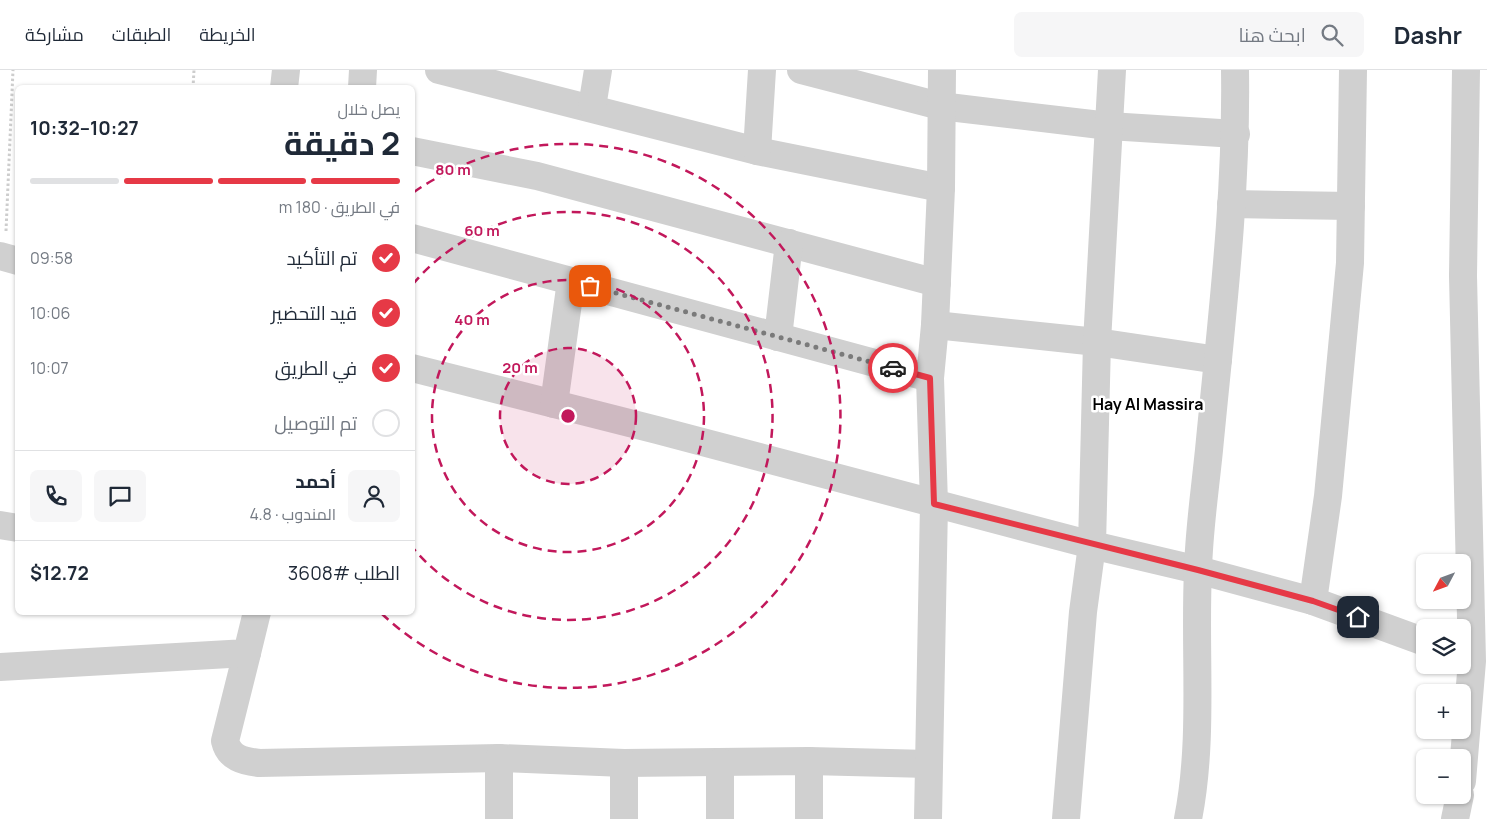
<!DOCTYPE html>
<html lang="ar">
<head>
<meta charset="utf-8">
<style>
  body { margin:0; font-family:Manrope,Cairo,sans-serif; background:#f6f6f7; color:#1f2937; direction:rtl; height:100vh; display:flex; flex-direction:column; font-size:19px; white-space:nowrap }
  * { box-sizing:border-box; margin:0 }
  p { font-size:16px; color:#747a83 }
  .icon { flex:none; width:28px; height:28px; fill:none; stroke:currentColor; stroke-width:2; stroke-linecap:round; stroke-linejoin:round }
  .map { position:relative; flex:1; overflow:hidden; direction:ltr }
  .panel { position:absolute; left:15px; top:15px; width:400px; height:530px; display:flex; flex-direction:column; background:#fff; border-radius:8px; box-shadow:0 1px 4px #0004; direction:rtl }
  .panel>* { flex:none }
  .needle { width:32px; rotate:229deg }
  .controls { position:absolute; left:1416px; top:484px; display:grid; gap:10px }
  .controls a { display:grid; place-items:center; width:55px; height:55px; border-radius:8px; background:#fff; box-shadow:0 1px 4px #0004; font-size:25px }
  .pin { position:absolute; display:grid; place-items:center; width:42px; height:42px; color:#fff; margin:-21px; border-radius:10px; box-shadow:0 2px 8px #0006 }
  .courier { position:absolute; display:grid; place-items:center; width:50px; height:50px; margin:-25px; border:4px solid #e63946; border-radius:50%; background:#fff; color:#222; box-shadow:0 1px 6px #0007 }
  .headline em { font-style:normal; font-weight:700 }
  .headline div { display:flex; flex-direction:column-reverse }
  .headline { display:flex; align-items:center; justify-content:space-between; height:85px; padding:0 15px }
  h1 { font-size:32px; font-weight:700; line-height:38px }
  .bar { display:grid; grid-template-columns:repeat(4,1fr); gap:8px 5px; align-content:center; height:60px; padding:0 15px }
  .bar i { height:6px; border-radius:4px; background:#e0e1e3 }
  .bar .on { background:#e63946 }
  .bar p { grid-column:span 4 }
  .line { display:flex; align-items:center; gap:12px; padding:0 15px; border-top:1px solid #e0e1e3 }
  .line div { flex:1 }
  .round { display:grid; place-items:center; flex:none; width:52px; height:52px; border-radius:8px; background:#f6f6f7 }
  ol { padding:0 15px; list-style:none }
  li { display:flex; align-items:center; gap:15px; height:55px }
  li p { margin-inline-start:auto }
  li .icon { padding:5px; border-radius:50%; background:#e63946; color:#fff; stroke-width:4 }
  li:last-child { color:#747a83 }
  li i { width:28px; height:28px; border:2px solid #e0e1e3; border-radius:50% }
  header { display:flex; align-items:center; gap:30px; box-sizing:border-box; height:70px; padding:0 25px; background:#fff; border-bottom:1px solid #e0e1e3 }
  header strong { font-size:24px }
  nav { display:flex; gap:28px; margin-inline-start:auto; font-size:18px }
  .search { width:350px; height:45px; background:#f6f6f7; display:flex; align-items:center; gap:12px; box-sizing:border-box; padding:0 18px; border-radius:8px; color:#747a83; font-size:19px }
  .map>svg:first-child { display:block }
</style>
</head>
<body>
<header>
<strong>Dashr</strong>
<div class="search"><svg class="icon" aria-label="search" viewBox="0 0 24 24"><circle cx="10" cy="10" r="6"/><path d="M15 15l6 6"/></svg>ابحث هنا</div>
<nav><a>الخريطة</a><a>الطبقات</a><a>مشاركة</a></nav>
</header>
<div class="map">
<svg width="1487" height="749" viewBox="0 0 1487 749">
  <rect width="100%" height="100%" fill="#fff"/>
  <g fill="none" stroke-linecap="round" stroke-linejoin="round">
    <!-- path -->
    <g stroke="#cdcdcd" stroke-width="3" stroke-dasharray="2.5 2.5" stroke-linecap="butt">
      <path d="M 193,18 L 194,0"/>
      <path d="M 6,161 L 13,0"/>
    </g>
    <!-- minor -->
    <g stroke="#d0d0d0" stroke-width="28">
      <path d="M 439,0 L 757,81 L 941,118"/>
      <path d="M 801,0 L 940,36 L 1109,56 L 1236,64"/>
      <path d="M 284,18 L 286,0"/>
      <path d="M 362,18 L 363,0"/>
      <path d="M 592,37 L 598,0"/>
      <path d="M 412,81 L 537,106 L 937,213"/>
      <path d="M 757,81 L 762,0"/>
      <path d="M 1231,134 L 1351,136"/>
      <path d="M 412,168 L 930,308"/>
      <path d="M 0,186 L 18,191"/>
      <path d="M 935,255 L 1097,272 L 1218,290"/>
      <path d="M 778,267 L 789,173"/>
      <path d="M 412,298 L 657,360 L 1092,475 L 1198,500 L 1313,531 L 1425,572"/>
      <path d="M 554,334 L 571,211"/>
      <path d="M 0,455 L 18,458"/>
      <path d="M 1313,531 L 1328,426 L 1350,193 L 1353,0"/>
      <path d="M 247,583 L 225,671 C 229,688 243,691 259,693 L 499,688 L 624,693 L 809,691 L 929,694"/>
      <path d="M 0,597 L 247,583 L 257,542"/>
      <path d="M 499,688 L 499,749"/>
      <path d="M 1462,711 L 1472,591 L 1463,206 L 1466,0"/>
      <path d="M 624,749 L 624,693"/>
      <path d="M 720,749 L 720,692"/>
      <path d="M 809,749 L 809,691"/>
      <path d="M 928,749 L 934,434 L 930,308 L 935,255 L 941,118 L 942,0"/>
      <path d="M 1066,749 L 1083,542 L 1092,475 L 1097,272 L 1112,0"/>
      <path d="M 1188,749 C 1204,668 1194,583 1198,500 C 1199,460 1205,420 1209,380 C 1221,254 1237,127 1235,0"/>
      <path d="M 1455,749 L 1460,725"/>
    </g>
  </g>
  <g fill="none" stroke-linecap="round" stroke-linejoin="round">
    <!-- done -->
    <path stroke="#7a7a7a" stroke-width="5" stroke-dasharray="0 9" d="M 590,216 L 893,298"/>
    <!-- route -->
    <path stroke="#e63946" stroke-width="6" d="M 893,298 L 930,308 L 934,434 L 1198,500 L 1313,531 L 1358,547"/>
  </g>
  <!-- distance rings -->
  <circle cx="568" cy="346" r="68" fill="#c2185b" fill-opacity=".12"/>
  <g fill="none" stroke="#c2185b" stroke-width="2.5" stroke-dasharray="9 6">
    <circle cx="568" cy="346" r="68"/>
    <circle cx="568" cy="346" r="136"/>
    <path d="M413 214A204 204 0 1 1 413 478"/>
    <path d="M414 122A272 272 0 1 1 381 543"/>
  </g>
  <g text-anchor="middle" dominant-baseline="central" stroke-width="5" stroke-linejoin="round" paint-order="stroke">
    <!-- neighbourhood labels -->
    <g font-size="16" font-weight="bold" fill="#000" stroke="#fff">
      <text x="1148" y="334">Hay Al Massira</text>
    </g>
  </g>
  <circle cx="568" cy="346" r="8" fill="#c2185b" stroke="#fff" stroke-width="2.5"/>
  <g font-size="15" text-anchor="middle" font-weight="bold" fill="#c2185b" stroke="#fff" stroke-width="5" stroke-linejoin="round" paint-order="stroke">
    <text x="453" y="105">80 m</text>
    <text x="482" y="166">60 m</text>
    <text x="472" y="255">40 m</text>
    <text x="520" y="303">20 m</text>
  </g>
</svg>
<div class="controls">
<a><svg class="needle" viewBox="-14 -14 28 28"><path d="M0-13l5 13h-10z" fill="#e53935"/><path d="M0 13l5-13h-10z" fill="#747a83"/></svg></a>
<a><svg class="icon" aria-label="layers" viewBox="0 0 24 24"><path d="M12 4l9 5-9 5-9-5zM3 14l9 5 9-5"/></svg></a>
<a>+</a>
<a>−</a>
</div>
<div class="pin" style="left:590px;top:216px;background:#ea580c"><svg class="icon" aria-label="bag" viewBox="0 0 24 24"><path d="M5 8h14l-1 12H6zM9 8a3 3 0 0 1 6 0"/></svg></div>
<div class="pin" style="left:1358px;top:547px;background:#1f2937"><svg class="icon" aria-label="home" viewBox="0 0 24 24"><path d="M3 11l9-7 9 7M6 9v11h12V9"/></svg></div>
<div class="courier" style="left:893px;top:298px"><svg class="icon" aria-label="car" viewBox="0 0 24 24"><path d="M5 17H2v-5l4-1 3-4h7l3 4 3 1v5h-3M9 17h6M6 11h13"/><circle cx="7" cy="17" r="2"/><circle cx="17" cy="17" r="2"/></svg></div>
<section class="panel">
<div class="headline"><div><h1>2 دقيقة</h1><p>يصل خلال</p></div><em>10:27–10:32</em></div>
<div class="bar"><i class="on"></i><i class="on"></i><i class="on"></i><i></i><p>في الطريق · 180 m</p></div>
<ol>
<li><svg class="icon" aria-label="check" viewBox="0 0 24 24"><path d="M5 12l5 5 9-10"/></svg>تم التأكيد<p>09:58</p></li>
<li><svg class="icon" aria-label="check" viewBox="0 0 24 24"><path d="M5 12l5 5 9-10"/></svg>قيد التحضير<p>10:06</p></li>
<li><svg class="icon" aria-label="check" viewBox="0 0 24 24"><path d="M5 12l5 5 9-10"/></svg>في الطريق<p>10:07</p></li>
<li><i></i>تم التوصيل</li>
</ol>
<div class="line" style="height:90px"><a class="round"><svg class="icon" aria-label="person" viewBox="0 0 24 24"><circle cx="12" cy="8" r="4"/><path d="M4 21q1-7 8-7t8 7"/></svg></a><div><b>أحمد</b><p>المندوب · 4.8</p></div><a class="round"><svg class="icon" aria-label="chat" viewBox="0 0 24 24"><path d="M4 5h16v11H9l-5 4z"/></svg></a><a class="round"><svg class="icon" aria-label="phone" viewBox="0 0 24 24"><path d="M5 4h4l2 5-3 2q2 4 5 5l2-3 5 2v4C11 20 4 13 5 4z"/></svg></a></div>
<div class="line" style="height:65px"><div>الطلب #3608</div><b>$12.72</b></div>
</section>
</div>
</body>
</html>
